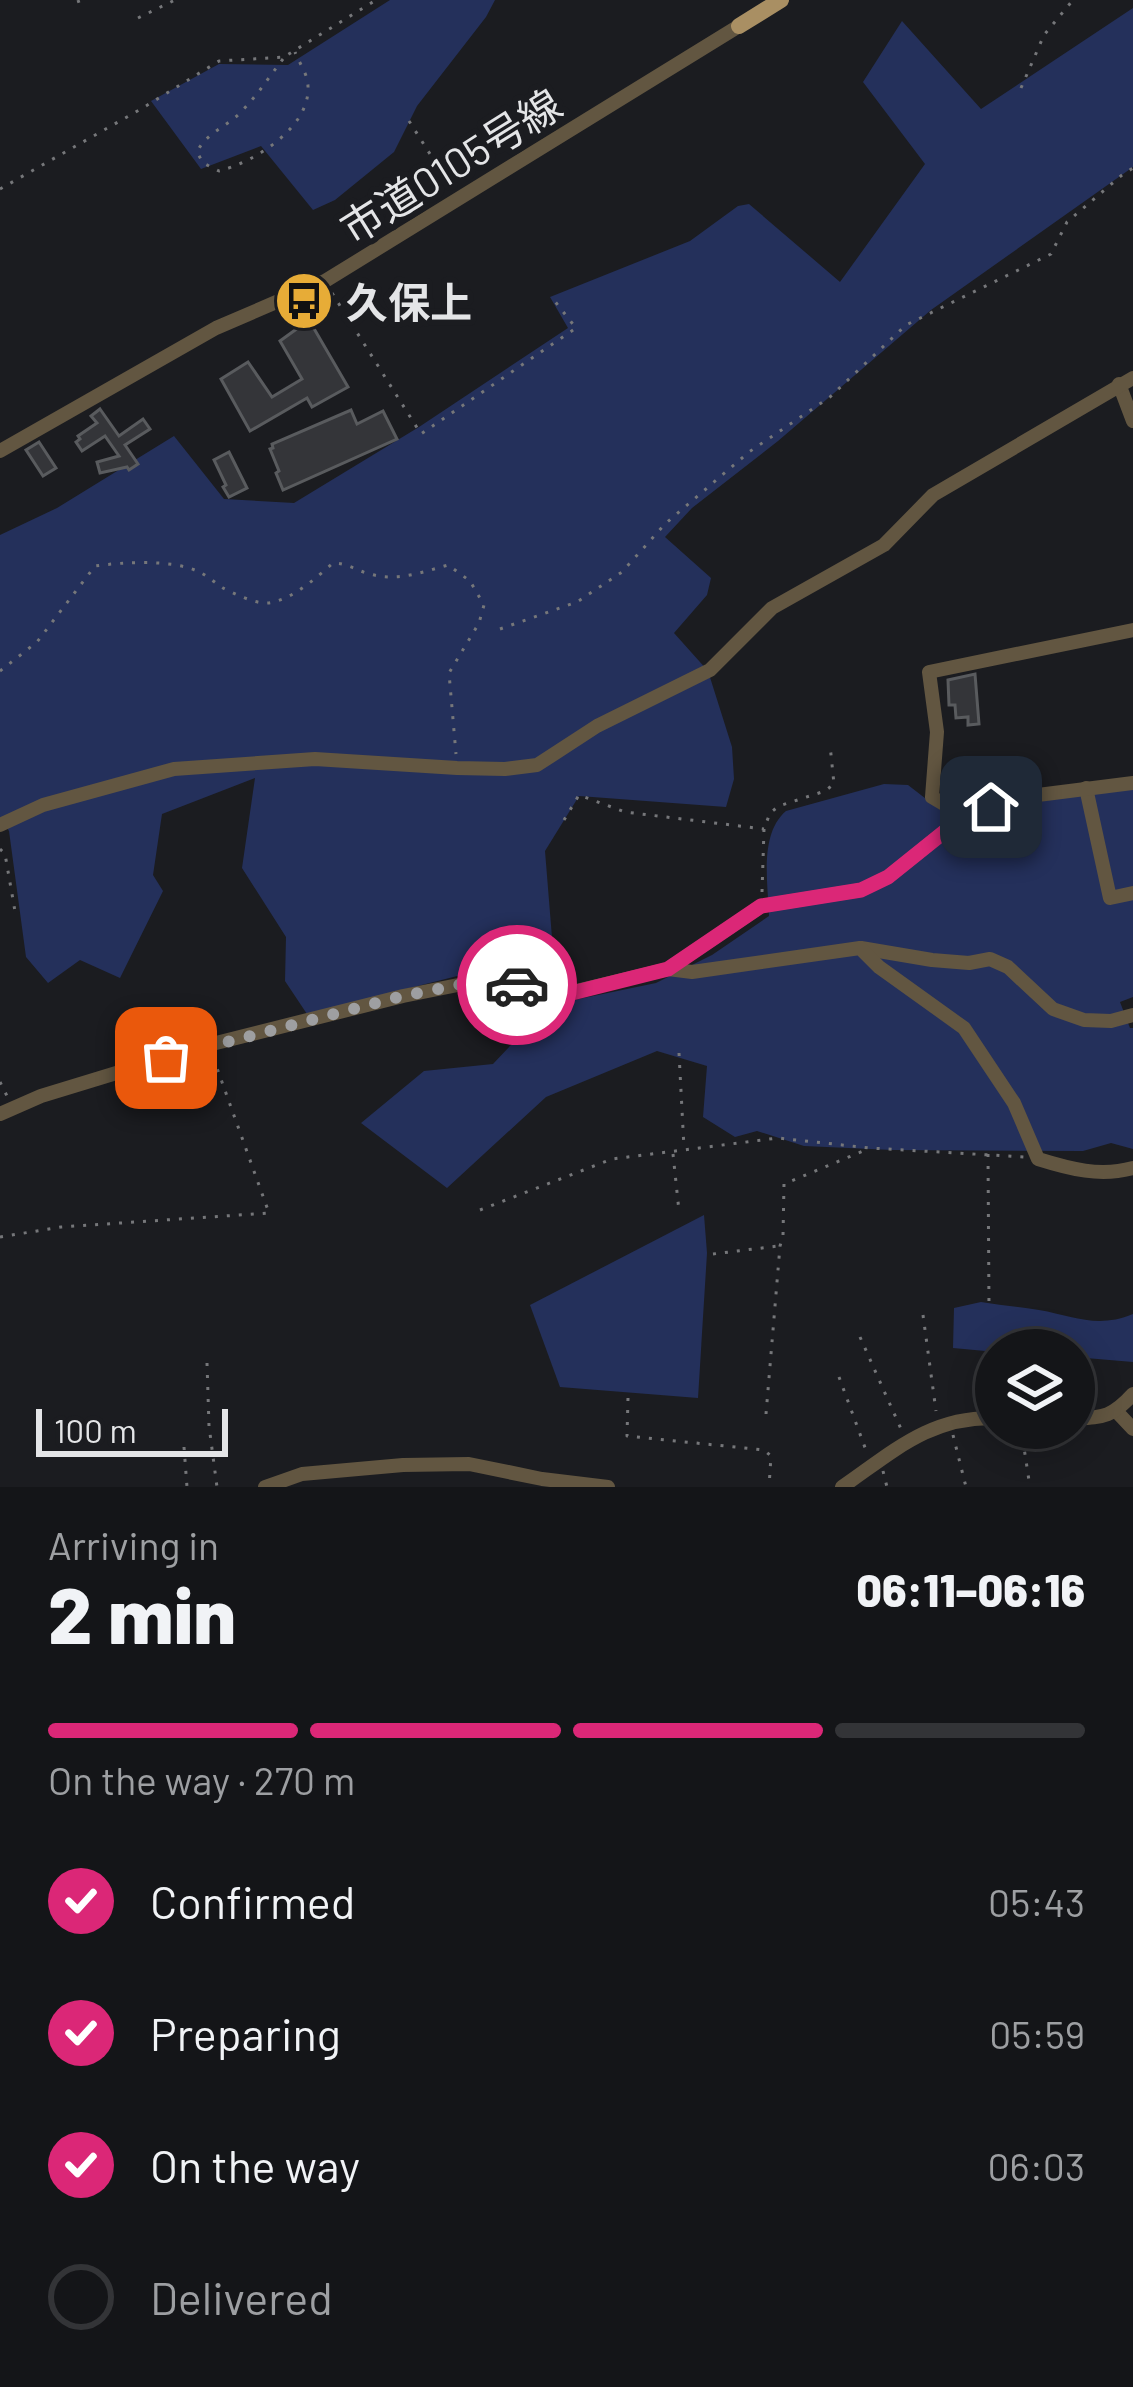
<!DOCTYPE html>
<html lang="en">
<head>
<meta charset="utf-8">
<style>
  body { margin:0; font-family:Barlow,"Noto Sans JP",sans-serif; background:#212225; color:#f1f3f6; height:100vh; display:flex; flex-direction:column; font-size:45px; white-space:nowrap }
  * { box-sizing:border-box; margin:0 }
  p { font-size:39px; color:#9d9fa2 }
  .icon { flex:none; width:66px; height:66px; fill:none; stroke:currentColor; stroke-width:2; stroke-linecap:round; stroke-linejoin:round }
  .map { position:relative; height:1487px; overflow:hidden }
  .drawer { display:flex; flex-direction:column; background:#141518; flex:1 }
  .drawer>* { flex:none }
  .controls { position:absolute; left:975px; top:1329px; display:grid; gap:24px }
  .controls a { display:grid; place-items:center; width:120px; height:120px; border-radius:50%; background:#141518; box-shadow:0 6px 30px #0003,0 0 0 3px #333437; font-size:60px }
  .scale { position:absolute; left:36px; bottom:30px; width:192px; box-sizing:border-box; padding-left:12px; border:6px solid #e4e5e7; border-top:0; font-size:33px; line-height:42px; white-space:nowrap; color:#e4e5e7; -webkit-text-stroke:9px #1b1c20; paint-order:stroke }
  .pin { position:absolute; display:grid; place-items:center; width:102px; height:102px; color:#fff; margin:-51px; border-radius:24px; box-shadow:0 6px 18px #0006 }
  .courier { position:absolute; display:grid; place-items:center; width:120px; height:120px; margin:-60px; border:9px solid #db2777; border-radius:50%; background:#fff; color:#222; box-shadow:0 3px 15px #0007 }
  .overview em { font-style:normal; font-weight:800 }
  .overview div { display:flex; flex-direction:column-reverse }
  .overview { display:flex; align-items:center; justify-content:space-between; height:204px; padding:0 48px }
  h1 { font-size:78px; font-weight:800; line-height:90px }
  .bar { display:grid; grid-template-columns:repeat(4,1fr); gap:18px 12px; align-content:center; height:144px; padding:0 48px }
  .bar i { height:15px; border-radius:9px; background:#333437 }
  .bar .current { background:#db2777 }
  .bar p { grid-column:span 4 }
  ol { padding:0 48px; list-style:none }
  li { display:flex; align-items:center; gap:36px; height:132px }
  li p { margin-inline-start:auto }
  li .icon { padding:12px; border-radius:50%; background:#db2777; color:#fff; stroke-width:4 }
  li:last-child { color:#9d9fa2 }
  li i { width:66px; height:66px; border:6px solid #333437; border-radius:50% }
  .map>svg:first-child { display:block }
</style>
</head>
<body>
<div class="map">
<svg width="1133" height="1487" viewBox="0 0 1133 1487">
  <rect width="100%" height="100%" fill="#1b1c20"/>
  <!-- green -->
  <g fill="#24305b">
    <path d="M 390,0 L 495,0 L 486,17 L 417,106 L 394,152 L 335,200 L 313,210 L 261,146 L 201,169 L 151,101 L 219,64 L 288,65 Z"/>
    <path d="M 1133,8 L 1133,167 L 931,310 L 778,441 L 692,508 L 665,537 L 711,578 L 707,595 L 674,633 L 708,671 L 732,747 L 734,779 L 726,807 L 579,796 L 545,851 L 556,987 L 534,980 L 481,970 L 307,1014 L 285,981 L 286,937 L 242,868 L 255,778 L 162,814 L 153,875 L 163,891 L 120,978 L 80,960 L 48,983 L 26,957 L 9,831 L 0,817 L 0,535 L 57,508 L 174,436 L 224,499 L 294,503 L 419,427 L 568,328 L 550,297 L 690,241 L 738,206 L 749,204 L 840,282 L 925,164 L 863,82 L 902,21 L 981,109 Z"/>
    <path d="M 884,784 L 908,785 L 965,829 L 1001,809 L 1133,784 L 1133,997 L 1120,1002 L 1130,1028 L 1133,1028 L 1133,1149 L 1111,1143 L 1083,1151 L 893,1150 L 804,1146 L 757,1131 L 735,1137 L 703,1117 L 707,1066 L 657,1051 L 546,1097 L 447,1188 L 361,1123 L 424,1071 L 493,1064 L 527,1028 L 569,1001 L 656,983 L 712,955 L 769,916 C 768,883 759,834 786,811 Z"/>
    <path d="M 704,1215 L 707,1253 L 698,1398 L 560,1387 L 530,1305 Z"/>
    <path d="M 981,1302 C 1000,1305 1020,1307 1039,1310 C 1074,1316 1097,1329 1133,1314 L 1133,1362 L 1074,1357 L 1074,1350 L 996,1352 L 953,1348 L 954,1308 Z"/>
  </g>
  <!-- building -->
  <g fill="#343539" stroke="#595b5e" stroke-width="3">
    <path d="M 309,320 L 348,387 L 312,407 L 307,398 L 250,431 L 221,379 L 248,362 L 272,397 L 302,379 L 280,341 Z"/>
    <path d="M 100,409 L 119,436 L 143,419 L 150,429 L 125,445 L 138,464 L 129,470 L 127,467 L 100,473 L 97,462 L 119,456 L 105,436 L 82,451 L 76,442 L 80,439 L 78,436 L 97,423 L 91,416 Z"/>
    <path d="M 351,410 L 357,424 L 383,411 L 397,439 L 283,490 L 276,473 L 279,471 L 270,449 L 273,448 L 272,444 Z"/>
    <path d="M 39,442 L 56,468 L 43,476 L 26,450 Z"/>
    <path d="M 229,452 L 247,488 L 229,497 L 223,487 L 226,485 L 214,460 Z"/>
    <path d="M 975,674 L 979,724 L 968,725 L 968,717 L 956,718 L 955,705 L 949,705 L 948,680 Z"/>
  </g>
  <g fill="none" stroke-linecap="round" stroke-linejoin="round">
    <!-- path -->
    <g stroke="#76777a" stroke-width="3" stroke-dasharray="3 9" stroke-linecap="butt">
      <path d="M 78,0 L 79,3"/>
      <path d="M 138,18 L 175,0"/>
      <path d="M 283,59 C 269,77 257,96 240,113 C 226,127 206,133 197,152 L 203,163 L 219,171 C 255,162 317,124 307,79 C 305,71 298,60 295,52"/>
      <path d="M 1021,88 L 1044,35 L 1073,0"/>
      <path d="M 409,121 L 451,187"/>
      <path d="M 0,189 L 141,109 L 219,61 L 284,57 L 376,0"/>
      <path d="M 332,293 L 421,434 L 576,328 L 553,299"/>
      <path d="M 500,629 L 577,602 L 622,572 L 665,524 L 749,452 L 830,397 L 906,325 L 1051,254 L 1067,222 L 1122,175 L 1133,168"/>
      <path d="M 0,671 L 37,642 L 95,566 C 123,562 174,559 199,572 C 208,576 215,583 223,588 C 235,594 255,604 268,603 C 292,600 316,578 333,563 C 348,563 357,571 370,574 C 397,582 423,572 448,565 L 470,581 L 484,605 L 479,623 L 449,673 L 456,754"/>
      <path d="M 564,820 L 579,795 L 625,812 L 764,829"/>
      <path d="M 0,849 L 5,854 L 16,917"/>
      <path d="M 762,892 L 764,829 L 770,813 L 779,806 L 825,791 L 834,784 L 830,745"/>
      <path d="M 679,1053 L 684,1148"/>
      <path d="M 0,1082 L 7,1096"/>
      <path d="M 673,1154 L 679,1211"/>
      <path d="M 988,1154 L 989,1307"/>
      <path d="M 480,1210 L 612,1159 L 778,1138 L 870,1148 L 1025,1157"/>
      <path d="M 0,1237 L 61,1227 L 269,1213 L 213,1057"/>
      <path d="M 713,1254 L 778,1246"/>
      <path d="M 923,1315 L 936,1411"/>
      <path d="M 860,1337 L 901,1429"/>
      <path d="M 207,1363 L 209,1426 L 217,1487"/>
      <path d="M 839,1377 L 867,1453"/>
      <path d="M 628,1398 L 627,1436 L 764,1450 L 771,1456 L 769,1487"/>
      <path d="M 766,1414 L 780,1246 L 783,1236 L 784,1184 L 868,1149"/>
      <path d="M 1021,1428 L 1030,1487"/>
      <path d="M 953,1435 L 966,1487"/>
      <path d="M 184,1447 L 187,1487"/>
      <path d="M 883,1471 L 887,1487"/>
    </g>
    <!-- minor -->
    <g stroke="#625641" stroke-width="14">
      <path d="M 1119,384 L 1133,421"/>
      <path d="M 0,451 L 216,328 L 325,281 L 739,26"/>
      <path d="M 1086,788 L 1110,898 L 1133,893"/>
      <path d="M 964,816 L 932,797 L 937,732 L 929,672 L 1133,630"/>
      <path d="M 0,825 L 43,805 L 174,769 L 315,759 L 457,768 L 505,769 L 537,765 L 597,726 L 710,670 L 772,608 L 884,545 L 933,495 L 1133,378"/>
      <path d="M 861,948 L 932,960 L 969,963 L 990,959 L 1008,967 L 1053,1009 L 1084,1020 L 1111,1021 L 1133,1015"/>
      <path d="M 668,969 L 761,906 L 861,890 L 888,877 L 964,816 L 1030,796 L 1133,783"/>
      <path d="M 0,1114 L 41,1096 L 208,1045 L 403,996 L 483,980 L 568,993 L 668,969 L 692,972 L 860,948 L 879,967 L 964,1028 L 1014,1103 L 1038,1159 C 1070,1169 1100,1177 1133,1168"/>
      <path d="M 1117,1412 L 1133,1429"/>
      <path d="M 1074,1419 C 1104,1417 1112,1417 1133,1394"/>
      <path d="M 265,1487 L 302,1474 L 403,1465 L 469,1464 L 542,1479 L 608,1487"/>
      <path d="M 842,1487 C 893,1452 930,1416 996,1418"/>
    </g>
    <!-- major -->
    <path stroke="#a98f63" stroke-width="16" d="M 739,26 L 781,0"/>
  </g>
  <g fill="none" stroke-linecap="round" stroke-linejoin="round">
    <!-- done -->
    <path stroke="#9e9fa1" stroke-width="12" stroke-dasharray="0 21.6" d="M 166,1058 L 403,996 L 483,980 L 517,985"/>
    <!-- route -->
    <path stroke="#db2777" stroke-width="15" d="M 517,985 L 568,994 L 668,969 L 761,906 L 861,890 L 888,877 L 964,816 L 991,807"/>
  </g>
  <!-- icons -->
  <defs>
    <g id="bus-disc" transform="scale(3)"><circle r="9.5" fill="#e7ac37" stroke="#1b1c20"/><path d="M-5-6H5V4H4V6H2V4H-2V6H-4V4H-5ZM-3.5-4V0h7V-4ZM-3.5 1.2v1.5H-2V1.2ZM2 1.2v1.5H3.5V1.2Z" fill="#111"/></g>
  </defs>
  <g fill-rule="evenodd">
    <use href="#bus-disc" x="304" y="301"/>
  </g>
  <g text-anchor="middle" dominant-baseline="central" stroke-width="12" stroke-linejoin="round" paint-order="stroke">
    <!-- street labels -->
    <g font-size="42" fill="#e4e5e7" stroke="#1b1c20">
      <text transform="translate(450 165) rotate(-32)">市道0105号線</text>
    </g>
    <!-- poi labels -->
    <g font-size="42" font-weight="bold" fill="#e4e5e7" stroke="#1b1c20" text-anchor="start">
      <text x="346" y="301">久保上</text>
    </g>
  </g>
</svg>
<div class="controls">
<a><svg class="icon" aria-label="layers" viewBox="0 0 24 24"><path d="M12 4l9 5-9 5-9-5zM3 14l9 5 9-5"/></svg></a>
</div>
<div class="scale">100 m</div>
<div class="pin" style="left:166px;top:1058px;background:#ea580c"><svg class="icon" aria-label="bag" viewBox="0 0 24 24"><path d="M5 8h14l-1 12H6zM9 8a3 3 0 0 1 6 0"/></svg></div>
<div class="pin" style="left:991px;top:807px;background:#1f2937"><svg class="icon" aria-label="home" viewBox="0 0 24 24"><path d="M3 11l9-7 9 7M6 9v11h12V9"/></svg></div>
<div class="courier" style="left:517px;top:985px"><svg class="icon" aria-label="car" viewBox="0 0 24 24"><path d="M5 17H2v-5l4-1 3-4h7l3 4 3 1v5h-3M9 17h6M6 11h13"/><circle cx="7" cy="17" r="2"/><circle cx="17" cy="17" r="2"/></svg></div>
</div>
<section class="drawer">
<div class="overview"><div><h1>2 min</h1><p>Arriving in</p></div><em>06:11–06:16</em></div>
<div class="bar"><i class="current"></i><i class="current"></i><i class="current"></i><i></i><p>On the way · 270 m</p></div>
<ol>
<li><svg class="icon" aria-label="check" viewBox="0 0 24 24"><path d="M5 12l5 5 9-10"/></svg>Confirmed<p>05:43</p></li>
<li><svg class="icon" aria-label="check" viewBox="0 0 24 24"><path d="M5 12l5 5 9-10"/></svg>Preparing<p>05:59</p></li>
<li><svg class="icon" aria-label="check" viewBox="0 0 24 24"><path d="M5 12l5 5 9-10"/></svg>On the way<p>06:03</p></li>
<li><i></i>Delivered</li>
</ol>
</section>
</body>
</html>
